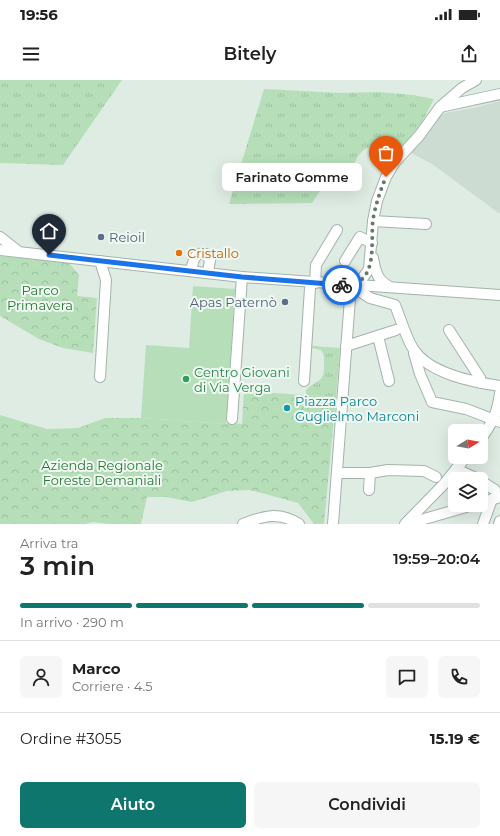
<!DOCTYPE html>
<html lang="it">
<head>
<meta charset="utf-8">
<style>
  body { margin:0; font-family:Montserrat,sans-serif; background:#f6f6f6; color:#222; height:100vh; display:flex; flex-direction:column; font-size:15px; white-space:nowrap }
  * { box-sizing:border-box; margin:0 }
  p { font-size:13px; color:#767676 }
  .icon { flex:none; width:22px; height:22px; fill:none; stroke:currentColor; stroke-width:2; stroke-linecap:round; stroke-linejoin:round }
  .map { position:relative; height:444px; overflow:hidden }
  .details { display:flex; flex-direction:column; background:#fff; flex:1 }
  .details>* { flex:none }
  .needle { width:26px; rotate:79deg }
  .tools { position:absolute; left:448px; top:344px; display:grid; gap:8px }
  .tools a { display:grid; place-items:center; width:40px; height:40px; border-radius:6px; background:#fff; box-shadow:0 4px 16px #0002; font-size:20px }
  .pin { position:absolute; display:grid; place-items:center; width:34px; height:34px; color:#fff; margin:-41px -17px; border-radius:50% 50% 50% 0; rotate:-45deg; box-shadow:0 0 4px #0007 }
  .pin .icon { rotate:45deg }
  .courier { position:absolute; display:grid; place-items:center; width:40px; height:40px; margin:-20px; border:3px solid #1a73e8; border-radius:50%; background:#fff; color:#222; box-shadow:0 1px 5px #0007 }
  .bubble { position:absolute; height:28px; border-radius:6px; background:#fff; box-shadow:0 4px 16px #0002; font-size:13px; font-weight:600; line-height:28px; text-align:center }
  .headline em { font-style:normal; font-weight:600 }
  .headline div { display:flex; flex-direction:column-reverse }
  .headline { display:flex; align-items:center; justify-content:space-between; height:68px; padding:0 20px }
  h1 { font-size:26px; font-weight:600; line-height:30px }
  .bar { display:grid; grid-template-columns:repeat(4,1fr); gap:6px 4px; align-content:center; height:48px; padding:0 20px }
  .bar i { height:5px; border-radius:3px; background:#e0e0e0 }
  .bar .on { background:#0f766e }
  .bar p { grid-column:span 4 }
  .line { display:flex; align-items:center; gap:10px; padding:0 20px; border-top:1px solid #e0e0e0 }
  .line div { flex:1 }
  .round { display:grid; place-items:center; flex:none; width:42px; height:42px; border-radius:6px; background:#f6f6f6 }
  .primary-button { display:flex; gap:8px; margin-top:auto; padding:8px 20px }
  .primary-button a { flex:1; height:46px; border-radius:6px; background:#0f766e; color:#fff; font-size:16px; font-weight:600; line-height:46px; text-align:center }
  .primary-button a+a { background:#f6f6f6; color:#222 }
  .status { display:flex; justify-content:space-between; align-items:center; height:28px; padding:0 20px; background:#fff; direction:ltr }
  .status svg { height:11px; fill:currentColor }
  header { display:flex; justify-content:space-between; align-items:center; height:52px; padding:0 20px; background:#fff; font-size:18px; font-weight:600 }
  .map>svg:first-child { display:block }
</style>
</head>
<body>
<div class="status"><b>19:56</b><svg viewBox="0 0 49 12"><path d="M0 12V9h3v3zM5 12V6h3v6zM10 12V3h3v9zM15 12V0h3v12zM26 1h20v11H26zM47 4h2v5h-2z"/></svg></div>
<header><svg class="icon" aria-label="menu" viewBox="0 0 24 24"><path d="M4 6h16M4 12h16M4 18h16"/></svg>Bitely<svg class="icon" aria-label="share" viewBox="0 0 24 24"><path d="M12 15V3M7 8l5-5 5 5M5 13v7h14v-7"/></svg></header>
<div class="map">
<svg width="500" height="444" viewBox="0 0 500 444">
  <defs>
    <pattern id="grass-tufts" width="24" height="20" patternUnits="userSpaceOnUse"><rect width="24" height="20" fill="#b6dfb9"/><path d="M3 7l-1-3M5 7V3M7 7l1-3M15 17l-1-3M17 17v-4M19 17l1-3" fill="none" stroke="#9cc09f"/></pattern>
    <pattern id="forest-crowns" width="20" height="18" patternUnits="userSpaceOnUse"><rect width="20" height="18" fill="#b6dfb9"/><path d="M2 6a3 3 0 1 1 6 0M12 15a3 3 0 1 1 6 0" fill="none" stroke="#9cc09f"/></pattern>
  </defs>
  <rect width="100%" height="100%" fill="#dfece4"/>
  <!-- built -->
  <path fill="#cddcd2" d="M 500,21 L 500,134 L 432,84 L 411,73 L 440,36 L 444,33 L 473,28 Z"/>
  <!-- grass -->
  <g fill="url(#grass-tufts)">
    <path d="M 0,0 L 122,0 L 63,85 L 0,83 Z"/>
    <path d="M 264,9 L 341,13 L 379,12 L 413,15 L 434,19 L 422,42 L 409,59 L 393,73 C 385,71 376,66 368,68 C 356,71 349,97 345,108 L 334,104 L 320,111 L 312,123 L 229,124 Z"/>
    <path d="M 311,266 L 340,268 L 336,317 L 306,315 L 306,310 C 318,298 325,304 324,282 C 324,277 324,274 321,270 L 311,268 Z"/>
  </g>
  <!-- forest -->
  <g fill="url(#forest-crowns)">
    <path d="M 0,176 L 69,183 L 79,195 L 77,216 L 97,218 L 93,273 L 63,268 L 39,259 L 0,236 Z"/>
    <path d="M 244,311 L 336,317 L 324,444 L 314,444 L 298,423 L 250,410 L 227,411 L 192,422 L 166,417 L 147,417 L 141,444 L 109,444 L 93,442 L 85,444 L 0,444 L 0,335 L 47,349 L 78,348 L 105,338 L 141,338 L 226,344 L 232,343 L 242,344 Z"/>
  </g>
  <!-- pitch -->
  <path fill="#b6dfb9" d="M 193,206 L 235,209 L 226,344 L 141,338 L 146,265 L 189,268 Z"/>
  <g fill="none" stroke-linecap="round" stroke-linejoin="round">
    <!-- minor casing -->
    <g stroke="#a2b4aa" stroke-width="12">
      <g id="minor">
        <path d="M 440,27 L 500,14"/>
        <path d="M 373,141 L 426,144"/>
        <path d="M 0,157 L 19,172"/>
        <path d="M 0,170 L 242,197 L 500,215"/>
        <path d="M 373,178 C 376,193 377,200 390,207"/>
        <path d="M 345,181 L 360,157 L 372,163"/>
        <path d="M 191,191 C 193,182 194,171 206,174 L 210,180 L 208,193"/>
        <path d="M 315,203 L 316,185 L 337,150"/>
        <path d="M 351,205 L 362,199 L 369,189 L 373,141 L 377,121 L 386,97 L 395,82 L 419,56 L 440,27 L 462,8 L 476,0"/>
        <path d="M 351,205 L 370,218 L 395,225 C 400,237 407,261 414,270 C 430,294 473,302 500,306"/>
        <path d="M 449,250 L 480,298 L 481,303"/>
        <path d="M 378,256 L 389,301"/>
        <path d="M 346,266 L 396,250"/>
        <path d="M 414,273 L 420,294 L 432,322 L 466,329 L 500,342"/>
        <path d="M 100,297 L 106,200 L 100,181"/>
        <path d="M 304,301 L 310,208"/>
        <path d="M 232,339 L 242,197"/>
        <path d="M 481,359 C 493,341 497,335 500,313"/>
        <path d="M 456,389 L 478,399"/>
        <path d="M 337,393 L 370,393 L 388,390 L 424,391 L 436,397"/>
        <path d="M 481,401 L 495,410"/>
        <path d="M 369,410 L 370,393"/>
        <path d="M 481,423 L 500,417"/>
        <path d="M 243,444 C 263,436 279,431 299,444"/>
        <path d="M 333,444 L 351,205"/>
        <path d="M 405,444 L 444,404 L 466,377"/>
        <path d="M 407,444 L 473,425"/>
        <path d="M 483,444 L 492,419"/>
        <path d="M 499,444 L 500,441"/>
      </g>
    </g>
    <!-- minor -->
    <use href="#minor" stroke="#fff" stroke-width="10"/>
  </g>
  <g fill="none" stroke-linecap="round" stroke-linejoin="round">
    <!-- done -->
    <path stroke="#627a6e" stroke-width="4" stroke-dasharray="0 7.2" d="M 342,205 C 380,207 370,162 373,139 C 376,124 380,111 386,97"/>
    <!-- route -->
    <path stroke="#1a73e8" stroke-width="5" d="M 49,175 L 242,197 L 342,205"/>
  </g>
  <!-- markers -->
  <g fill="#5c6f8a" stroke="#f0f8f2" stroke-width="1.5">
    <circle cx="101" cy="157" r="4"/>
    <circle cx="285" cy="222" r="4"/>
  </g>
  <circle fill="#e8710a" stroke="#f0f8f2" stroke-width="1.5" cx="179" cy="173" r="4"/>
  <circle fill="#2e9e5b" stroke="#f0f8f2" stroke-width="1.5" cx="186" cy="299" r="4"/>
  <circle fill="#0f9aa8" stroke="#f0f8f2" stroke-width="1.5" cx="287" cy="328" r="4"/>
  <g text-anchor="middle" dominant-baseline="central" stroke-width="4" stroke-linejoin="round" paint-order="stroke">
    <!-- service labels -->
    <g font-size="13" fill="#4e5e75" stroke="#f0f8f2" text-anchor="start">
      <text x="109" y="157">Reioil</text>
      <text x="277" y="222" text-anchor="end">Apas Paternò</text>
    </g>
    <!-- food labels -->
    <g font-size="13" fill="#c56008" stroke="#f0f8f2" text-anchor="start">
      <text x="187" y="173">Cristallo</text>
    </g>
    <!-- park labels -->
    <g font-size="13" fill="#267735" stroke="#f0f8f2">
      <text x="40" y="210">Parco<tspan x="40" dy="15">Primavera</tspan></text>
      <text x="102" y="385">Azienda Regionale<tspan x="102" dy="15">Foreste Demaniali</tspan></text>
    </g>
    <!-- leisure labels -->
    <g font-size="13" fill="#27864d" stroke="#f0f8f2" text-anchor="start">
      <text x="194" y="292">Centro Giovani<tspan x="194" dy="15">di Via Verga</tspan></text>
    </g>
    <!-- culture labels -->
    <g font-size="13" fill="#0d838f" stroke="#f0f8f2" text-anchor="start">
      <text x="295" y="321">Piazza Parco<tspan x="295" dy="15">Guglielmo Marconi</tspan></text>
    </g>
  </g>
</svg>
<div class="tools">
<a><svg class="needle" viewBox="-14 -14 28 28"><path d="M0-13l5 13h-10z" fill="#e53935"/><path d="M0 13l5-13h-10z" fill="#767676"/></svg></a>
<a><svg class="icon" aria-label="layers" viewBox="0 0 24 24"><path d="M12 4l9 5-9 5-9-5zM3 14l9 5 9-5"/></svg></a>
</div>
<div class="pin" style="left:386px;top:97px;background:#ea580c"><svg class="icon" aria-label="bag" viewBox="0 0 24 24"><path d="M5 8h14l-1 12H6zM9 8a3 3 0 0 1 6 0"/></svg></div>
<div class="pin" style="left:49px;top:175px;background:#1f2937"><svg class="icon" aria-label="home" viewBox="0 0 24 24"><path d="M3 11l9-7 9 7M6 9v11h12V9"/></svg></div>
<div class="courier" style="left:342px;top:205px"><svg class="icon" aria-label="bike" viewBox="0 0 24 24"><circle cx="6" cy="16" r="4"/><circle cx="18" cy="16" r="4"/><path d="M6 16l4-8h5l3 8M10 8l3 8H6M13 5h3"/></svg></div>
<div class="bubble" style="left:222px;top:83px;width:140px">Farinato Gomme</div>
</div>
<section class="details">
<div class="headline"><div><h1>3 min</h1><p>Arriva tra</p></div><em>19:59–20:04</em></div>
<div class="bar"><i class="on"></i><i class="on"></i><i class="on"></i><i></i><p>In arrivo · 290 m</p></div>
<div class="line" style="height:72px"><a class="round"><svg class="icon" aria-label="person" viewBox="0 0 24 24"><circle cx="12" cy="8" r="4"/><path d="M4 21q1-7 8-7t8 7"/></svg></a><div><b>Marco</b><p>Corriere · 4.5</p></div><a class="round"><svg class="icon" aria-label="chat" viewBox="0 0 24 24"><path d="M4 5h16v11H9l-5 4z"/></svg></a><a class="round"><svg class="icon" aria-label="phone" viewBox="0 0 24 24"><path d="M5 4h4l2 5-3 2q2 4 5 5l2-3 5 2v4C11 20 4 13 5 4z"/></svg></a></div>
<div class="line" style="height:52px"><div>Ordine #3055</div><b>15.19 €</b></div>
<div class="primary-button"><a>Aiuto</a><a>Condividi</a></div>
</section>
</body>
</html>
